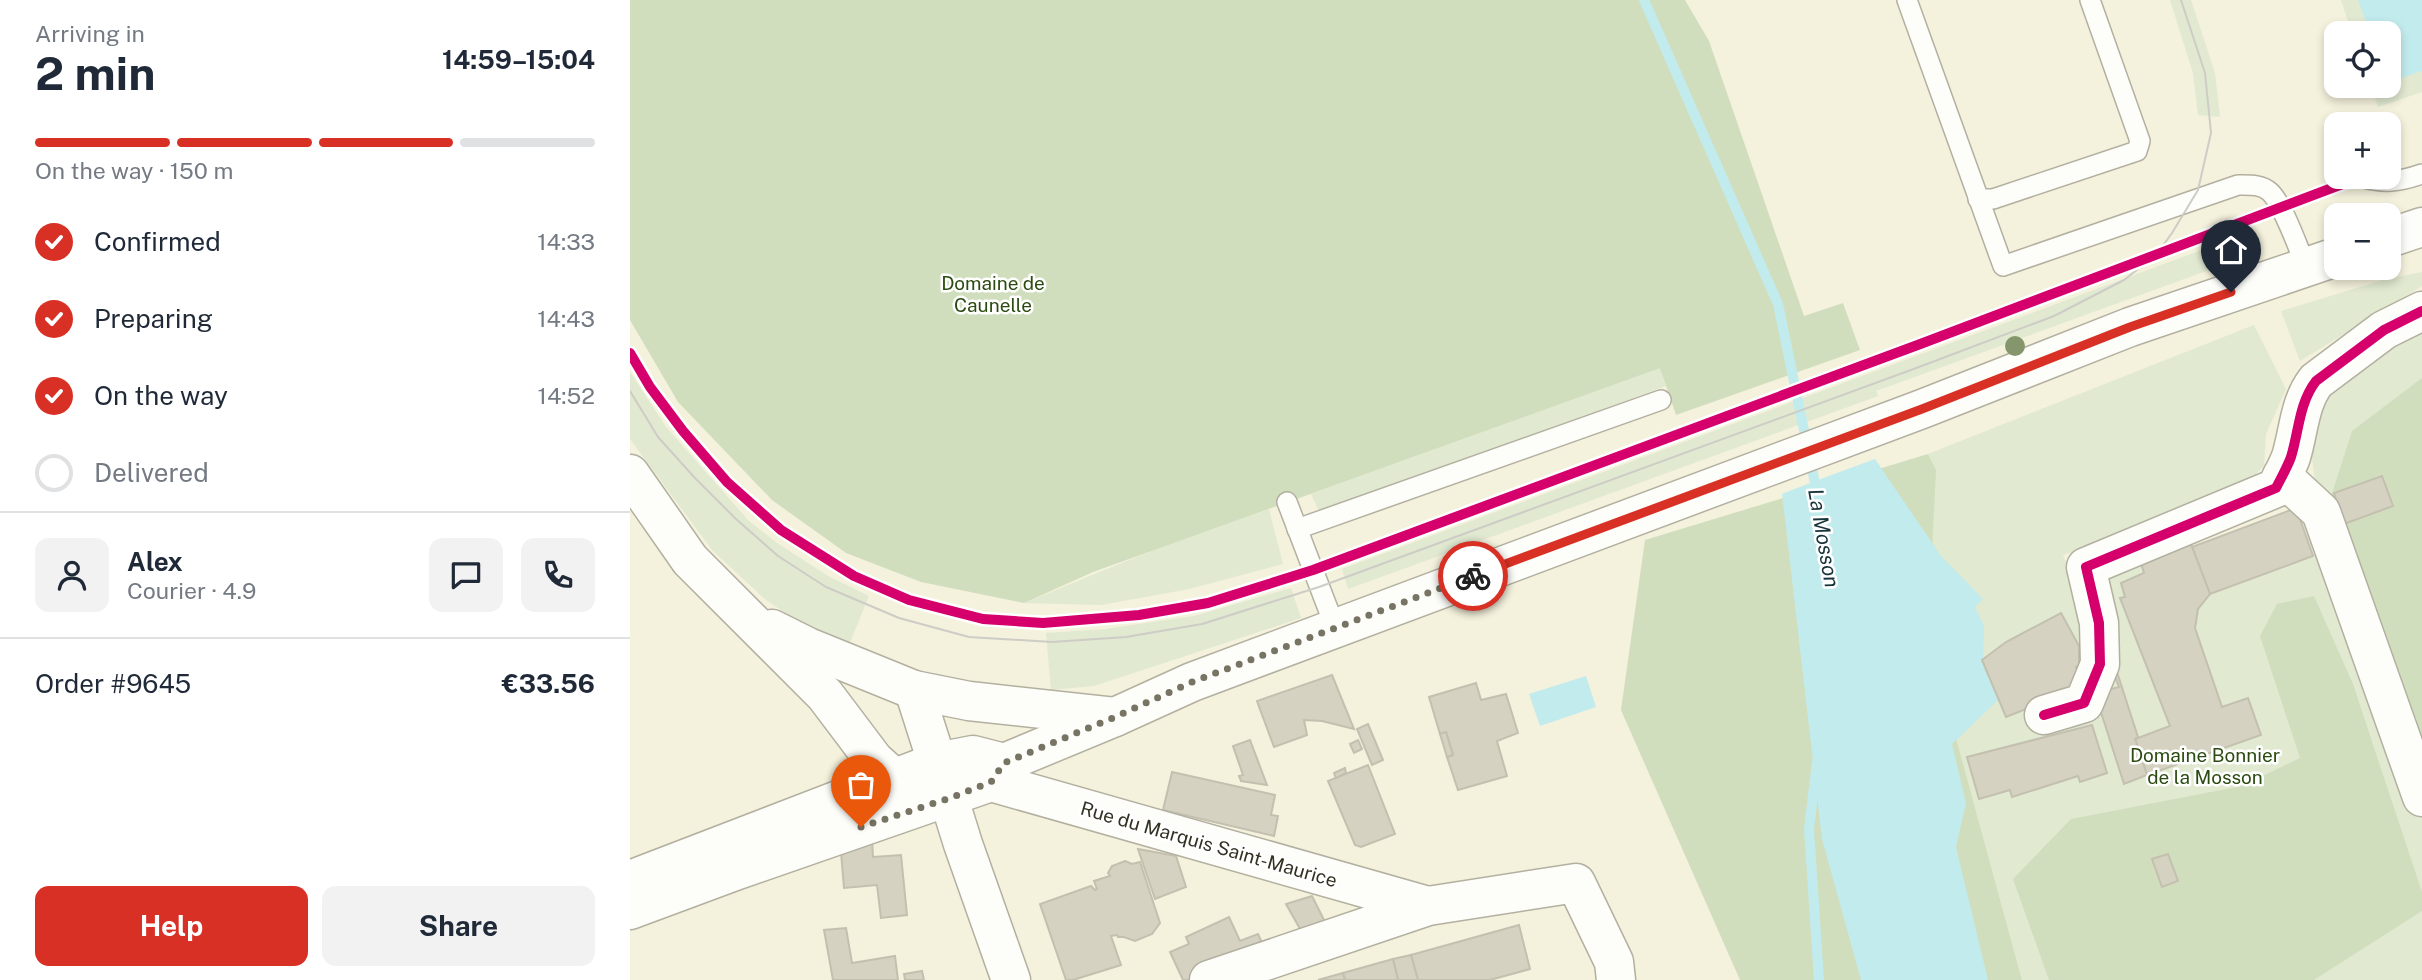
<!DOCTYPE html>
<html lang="en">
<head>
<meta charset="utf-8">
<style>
  body { margin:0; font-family:"Public Sans",sans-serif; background:#f2f2f3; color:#1f2937; height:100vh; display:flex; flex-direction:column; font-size:26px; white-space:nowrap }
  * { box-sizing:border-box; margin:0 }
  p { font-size:23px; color:#747a83 }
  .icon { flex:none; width:38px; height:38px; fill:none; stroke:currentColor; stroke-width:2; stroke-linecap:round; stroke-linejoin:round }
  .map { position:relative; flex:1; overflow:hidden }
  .panel { display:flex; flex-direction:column; background:#fff; width:630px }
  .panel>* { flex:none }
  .buttons { position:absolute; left:1694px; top:21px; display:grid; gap:14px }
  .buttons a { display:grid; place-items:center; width:77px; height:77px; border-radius:14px; background:#fff; box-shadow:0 4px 10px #0003; font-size:35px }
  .pin { position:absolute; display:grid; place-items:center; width:60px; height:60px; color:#fff; margin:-72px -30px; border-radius:50% 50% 50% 0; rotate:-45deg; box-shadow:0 0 7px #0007 }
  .pin .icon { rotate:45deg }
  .courier { position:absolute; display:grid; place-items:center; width:70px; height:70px; margin:-35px; border:5px solid #d93025; border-radius:50%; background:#fff; color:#222; box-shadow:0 2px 9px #0007 }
  .head em { font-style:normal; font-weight:700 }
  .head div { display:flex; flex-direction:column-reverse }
  .head { display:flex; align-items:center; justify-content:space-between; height:119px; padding:0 35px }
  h1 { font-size:46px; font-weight:700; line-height:52px }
  .bar { display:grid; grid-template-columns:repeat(4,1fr); gap:10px 7px; align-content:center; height:84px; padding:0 35px }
  .bar i { height:9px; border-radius:5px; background:#e0e1e3 }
  .bar .selected { background:#d93025 }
  .bar p { grid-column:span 4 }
  .line { display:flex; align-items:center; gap:18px; padding:0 35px; border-top:2px solid #e0e1e3 }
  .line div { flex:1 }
  .round { display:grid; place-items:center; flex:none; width:74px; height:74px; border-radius:14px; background:#f2f2f3 }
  ol { padding:0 35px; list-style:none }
  li { display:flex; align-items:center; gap:21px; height:77px }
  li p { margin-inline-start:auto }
  li .icon { padding:7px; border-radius:50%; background:#d93025; color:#fff; stroke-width:4 }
  li:last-child { color:#747a83 }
  li i { width:38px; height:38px; border:4px solid #e0e1e3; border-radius:50% }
  .cta { display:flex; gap:14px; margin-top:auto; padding:14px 35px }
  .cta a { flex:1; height:80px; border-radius:14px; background:#d93025; color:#fff; font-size:28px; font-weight:700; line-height:80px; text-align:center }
  .cta a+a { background:#f2f2f3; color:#1f2937 }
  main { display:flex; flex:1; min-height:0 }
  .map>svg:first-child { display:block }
</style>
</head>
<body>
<main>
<section class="panel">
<div class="head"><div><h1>2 min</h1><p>Arriving in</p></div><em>14:59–15:04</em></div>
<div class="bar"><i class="selected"></i><i class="selected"></i><i class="selected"></i><i></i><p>On the way · 150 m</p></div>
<ol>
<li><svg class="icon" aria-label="check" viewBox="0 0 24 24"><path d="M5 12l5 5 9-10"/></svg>Confirmed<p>14:33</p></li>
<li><svg class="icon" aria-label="check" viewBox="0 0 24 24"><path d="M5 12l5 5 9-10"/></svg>Preparing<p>14:43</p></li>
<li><svg class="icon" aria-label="check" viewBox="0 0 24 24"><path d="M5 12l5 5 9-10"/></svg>On the way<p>14:52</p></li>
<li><i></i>Delivered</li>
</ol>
<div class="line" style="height:126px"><a class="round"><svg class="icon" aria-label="person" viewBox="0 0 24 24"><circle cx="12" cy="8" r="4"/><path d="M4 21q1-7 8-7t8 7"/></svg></a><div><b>Alex</b><p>Courier · 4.9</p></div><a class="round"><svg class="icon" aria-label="chat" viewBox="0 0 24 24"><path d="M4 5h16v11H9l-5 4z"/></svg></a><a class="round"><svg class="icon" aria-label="phone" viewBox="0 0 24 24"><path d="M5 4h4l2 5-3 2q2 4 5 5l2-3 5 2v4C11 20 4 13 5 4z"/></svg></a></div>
<div class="line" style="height:91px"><div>Order #9645</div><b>€33.56</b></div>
<div class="cta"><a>Help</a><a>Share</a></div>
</section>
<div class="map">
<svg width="1792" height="980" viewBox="0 0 1792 980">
  <rect width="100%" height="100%" fill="#f4f1dc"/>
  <!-- green -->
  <g fill="#e1e9d1">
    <path d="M 1540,0 L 1561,0 L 1585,73 L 1590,117 L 1568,115 L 1563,73 Z"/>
    <path d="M 1711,0 L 1792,0 L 1792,92 L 1748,107 L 1741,86 L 1759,86 L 1759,33 L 1722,33 Z"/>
    <path d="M 1596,241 L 1604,261 L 1246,391 L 1248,396 L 718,589 L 712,569 Z"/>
    <path d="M 1792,272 L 1792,286 L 1670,361 L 1651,311 L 1753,280 Z"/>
    <path d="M 1624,325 L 1656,389 L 1636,434 L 1634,466 L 1606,493 L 1433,555 L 1445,585 L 1688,503 L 1682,458 L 1689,408 L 1695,390 L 1792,329 L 1792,980 L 1392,980 L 1298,635 L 1298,454 Z"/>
    <path d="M 1031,367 L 1036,386 L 690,513 L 681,494 L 639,509 L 653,564 L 559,589 L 471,605 L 394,603 L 631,506 Z"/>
    <path d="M 0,372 L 36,427 L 119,521 L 147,543 L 198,576 L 239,596 L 217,650 L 182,631 L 136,600 L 82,550 L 0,439 Z"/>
    <path d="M 661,588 L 671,618 L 464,686 L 421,690 L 416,633 L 475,629 L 564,616 Z"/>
  </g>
  <!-- forest -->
  <g fill="#d1debd">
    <path d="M 0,0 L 1055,0 L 1079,41 L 1174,316 L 1213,303 L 1230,350 L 1046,415 L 1030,368 L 463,572 L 394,603 L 291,582 L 216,553 L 142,500 L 48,402 L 0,320 Z"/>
    <path d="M 1792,378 L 1792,740 L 1698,506 L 1722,431 Z"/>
    <path d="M 1298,454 L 1306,470 L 1298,635 L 1392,980 L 1110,980 L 991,710 L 1015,540 Z"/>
    <path d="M 1684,596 L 1723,684 L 1792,892 L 1792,911 L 1684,980 L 1419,980 L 1383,879 L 1441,819 L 1612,786 L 1670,758 L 1630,636 L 1647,604 Z"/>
  </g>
  <!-- water -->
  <g fill="#c2ebed">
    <path d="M 1728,0 L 1792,0 L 1792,71 L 1759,82 L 1759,33 L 1740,33 Z"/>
    <path d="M 1245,459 L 1311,556 L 1353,599 L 1345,607 L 1354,626 L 1353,664 L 1368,700 L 1322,744 L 1336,803 L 1326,847 L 1358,980 L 1231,980 L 1192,839 L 1152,493 Z"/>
    <path d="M 956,676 L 966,707 L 910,726 L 899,694 Z"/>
  </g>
  <!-- pier -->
  <path fill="#f4f1dc" d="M 1244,456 L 1247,457 L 1149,495 L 1151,490 Z"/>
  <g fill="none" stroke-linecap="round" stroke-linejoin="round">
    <!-- stream -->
    <g stroke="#c2ebed" stroke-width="10">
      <path d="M 1014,0 L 1148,304 L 1187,493"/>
      <path d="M 1187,762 L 1179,829 L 1189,980"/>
    </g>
  </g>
  <!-- building -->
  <g fill="#d5d2c2" stroke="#c3c0b0" stroke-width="2">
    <path d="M 1752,476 L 1763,506 L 1714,524 L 1704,493 Z"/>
    <path d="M 1666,508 L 1683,556 L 1580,594 L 1562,547 Z"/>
    <path d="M 1561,544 L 1580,594 L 1568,609 L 1565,628 L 1592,707 L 1618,698 L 1631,735 L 1517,775 L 1505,739 L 1540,726 L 1490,598 L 1495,597 L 1491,583 L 1514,573 L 1511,563 Z"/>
    <path d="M 1431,613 L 1449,646 L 1449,665 L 1446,667 L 1457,685 L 1376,717 L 1352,660 L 1376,642 Z"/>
    <path d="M 1487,672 L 1508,737 L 1505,739 L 1517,775 L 1494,784 L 1470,709 L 1477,690 L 1489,687 L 1484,674 Z"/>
    <path d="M 702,675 L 724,729 L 692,721 L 674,720 L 677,735 L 644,747 L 627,701 Z"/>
    <path d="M 846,683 L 851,700 L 876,694 L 888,733 L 867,741 L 877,776 L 828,790 L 817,757 L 823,755 L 816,732 L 810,734 L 799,697 Z"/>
    <path d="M 738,724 L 753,760 L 742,765 L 727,729 Z"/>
    <path d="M 1462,725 L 1477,773 L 1450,782 L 1448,776 L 1382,797 L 1380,790 L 1349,799 L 1337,757 Z"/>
    <path d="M 816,732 L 823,755 L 817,757 L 810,734 Z"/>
    <path d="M 620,740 L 637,785 L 611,781 L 609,776 L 613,775 L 603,746 Z"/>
    <path d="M 728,740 L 732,749 L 724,753 L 720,744 Z"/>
    <path d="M 738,765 L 765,834 L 731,847 L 725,845 L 698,781 Z"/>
    <path d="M 715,768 L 716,773 L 706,778 L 704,773 Z"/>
    <path d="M 542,772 L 645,795 L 641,815 L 648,816 L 644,836 L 533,810 Z"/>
    <path d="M 242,840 L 243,857 L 271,855 L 277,915 L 251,918 L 247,885 L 214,888 L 211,852 Z"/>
    <path d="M 508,849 L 546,856 L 556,887 L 525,899 Z"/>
    <path d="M 1538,854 L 1548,881 L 1532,887 L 1522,859 Z"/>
    <path d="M 495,861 L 502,864 L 510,862 L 530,923 L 522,934 L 505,941 L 494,937 L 488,937 L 487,935 L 481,936 L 491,965 L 443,980 L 436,980 L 410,904 L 461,886 L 465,890 L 467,889 L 464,881 L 480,876 L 478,873 L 482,866 Z"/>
    <path d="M 682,896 L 697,926 L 674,936 L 656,904 Z"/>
    <path d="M 599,917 L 610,941 L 628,934 L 636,951 L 566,980 L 553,980 L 540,952 L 559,944 L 556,937 Z"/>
    <path d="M 889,925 L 900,969 L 860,980 L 788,980 L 781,955 Z"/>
    <path d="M 216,928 L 222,963 L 265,956 L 268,980 L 203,980 L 194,930 Z"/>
    <path d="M 781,955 L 788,980 L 768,980 L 763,959 Z"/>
    <path d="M 763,959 L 768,980 L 715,980 L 713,973 Z"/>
    <path d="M 292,971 L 294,980 L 275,980 L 274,974 Z"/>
    <path d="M 713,973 L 715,980 L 688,980 Z"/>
  </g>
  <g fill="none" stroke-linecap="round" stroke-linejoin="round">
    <!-- lane casing -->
    <g stroke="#b3b0a0" stroke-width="22">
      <g id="lane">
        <path d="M 1277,0 L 1373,266 L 1608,185 C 1619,185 1631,184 1640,192 C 1653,204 1668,248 1676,266"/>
        <path d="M 1730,177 C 1754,184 1769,182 1792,174"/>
        <path d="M 1348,199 L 1363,199 L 1507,151 L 1510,141 L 1460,0"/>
        <path d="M 657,502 L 705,627"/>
        <path d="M 667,529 L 1031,400"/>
      </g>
    </g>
    <!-- street casing -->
    <g stroke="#b3b0a0" stroke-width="41">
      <g id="street">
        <path d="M 0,474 L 60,560 L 195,695 L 244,760 L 265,779"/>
        <path d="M 1652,476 L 1691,512 L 1792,797"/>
        <path d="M 142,629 L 178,647 L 284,690 L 339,701 L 485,717"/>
        <path d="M 284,690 L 307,762"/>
        <path d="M 1414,715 L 1454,703 L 1470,664 L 1469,623 L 1456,567 L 1646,488 C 1651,478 1657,468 1661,457 C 1669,431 1669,403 1686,381 L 1754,330 L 1792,311"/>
        <path d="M 361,782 L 798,906"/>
        <path d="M 579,980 L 798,906 L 946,883 L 984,962 L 986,980"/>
      </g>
    </g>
    <!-- secondary casing -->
    <g stroke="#b3b0a0" stroke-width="41">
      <path id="secondary" d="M 309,767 L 333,844 L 381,980"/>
    </g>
    <!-- primary casing -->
    <g stroke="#b3b0a0" stroke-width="41">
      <g id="primary">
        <path d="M 1759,238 L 1792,227"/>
        <path d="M 0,880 L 307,762 L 343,755 L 374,763"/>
        <path d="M 0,910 L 105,871 L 361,782 L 374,763 L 485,717 L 562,682 L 1292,409 L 1500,327 L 1706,257"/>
      </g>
    </g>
    <!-- lane -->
    <use href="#lane" stroke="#fdfdfa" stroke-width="19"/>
    <!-- street -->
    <use href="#street" stroke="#fdfdfa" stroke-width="38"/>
    <!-- secondary -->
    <use href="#secondary" stroke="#fdfdfa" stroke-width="38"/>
    <!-- primary -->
    <use href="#primary" stroke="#fdfdfa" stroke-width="38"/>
    <!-- tram -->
    <path stroke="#cdccc6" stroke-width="2" d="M 0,391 L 28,437 L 64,477 L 106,519 L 148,556 L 196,587 L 269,618 L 339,637 L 422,642 L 496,637 L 572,624 L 689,587 L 1289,367 L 1424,316 L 1494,280 L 1526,255 L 1542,233 L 1568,190 L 1581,133 L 1575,73 L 1551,0"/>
    <!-- cycleway casing -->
    <g stroke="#fff" stroke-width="15">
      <g id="cycleway">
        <path d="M 0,353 L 20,387 L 53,431 L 97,482 L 151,530 L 224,576 L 279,600 L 353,619 L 413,623 L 509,615 L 578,603 L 683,570 L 1293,343 L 1731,177"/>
        <path d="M 1414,715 L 1454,703 L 1470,664 L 1469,623 L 1456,567 L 1646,488 C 1651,478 1657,468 1661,457 C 1669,431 1669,403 1686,381 L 1754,330 L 1792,311"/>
      </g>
    </g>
    <!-- cycleway -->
    <use href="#cycleway" stroke="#d6006c" stroke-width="10"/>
  </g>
  <!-- trees -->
  <circle fill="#85966c" cx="1385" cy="346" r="10"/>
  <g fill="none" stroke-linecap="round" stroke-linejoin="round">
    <!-- done -->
    <path stroke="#777464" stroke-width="7" stroke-dasharray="0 12.6" d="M 231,827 L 320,798 L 361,782 L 374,763 L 485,717 L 562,682 L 843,576"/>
    <!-- route -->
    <path stroke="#d93025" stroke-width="9" d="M 843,576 L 1292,409 L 1500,327 L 1601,292"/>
  </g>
  <g text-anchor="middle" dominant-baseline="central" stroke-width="5" stroke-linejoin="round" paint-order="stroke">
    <!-- park labels -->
    <g font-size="19" fill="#2b4b10" stroke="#fff">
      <text x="363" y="283">Domaine de<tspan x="363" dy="22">Caunelle</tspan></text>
      <text x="1575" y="755">Domaine Bonnier<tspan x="1575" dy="22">de la Mosson</tspan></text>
    </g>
    <!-- street labels -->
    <g font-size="19" fill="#343123" stroke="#fff">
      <text transform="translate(579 844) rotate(16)">Rue du Marquis Saint-Maurice</text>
    </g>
    <!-- water labels -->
    <g font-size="21" font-style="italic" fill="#163439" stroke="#fff">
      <text transform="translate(1194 538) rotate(80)">La Mosson</text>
    </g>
  </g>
</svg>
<div class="buttons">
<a><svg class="icon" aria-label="locate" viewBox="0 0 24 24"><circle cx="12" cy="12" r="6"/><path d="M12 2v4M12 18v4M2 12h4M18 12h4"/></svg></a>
<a>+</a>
<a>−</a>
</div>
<div class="pin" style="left:231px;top:827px;background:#ea580c"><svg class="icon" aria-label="bag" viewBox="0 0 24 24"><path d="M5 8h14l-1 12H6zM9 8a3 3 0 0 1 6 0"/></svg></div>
<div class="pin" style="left:1601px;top:292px;background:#1f2937"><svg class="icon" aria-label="home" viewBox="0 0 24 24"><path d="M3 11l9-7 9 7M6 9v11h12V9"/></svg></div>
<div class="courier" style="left:843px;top:576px"><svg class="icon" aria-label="bike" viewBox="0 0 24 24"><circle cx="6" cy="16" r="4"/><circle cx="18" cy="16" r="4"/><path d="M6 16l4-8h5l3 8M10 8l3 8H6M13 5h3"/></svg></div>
</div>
</main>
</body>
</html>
